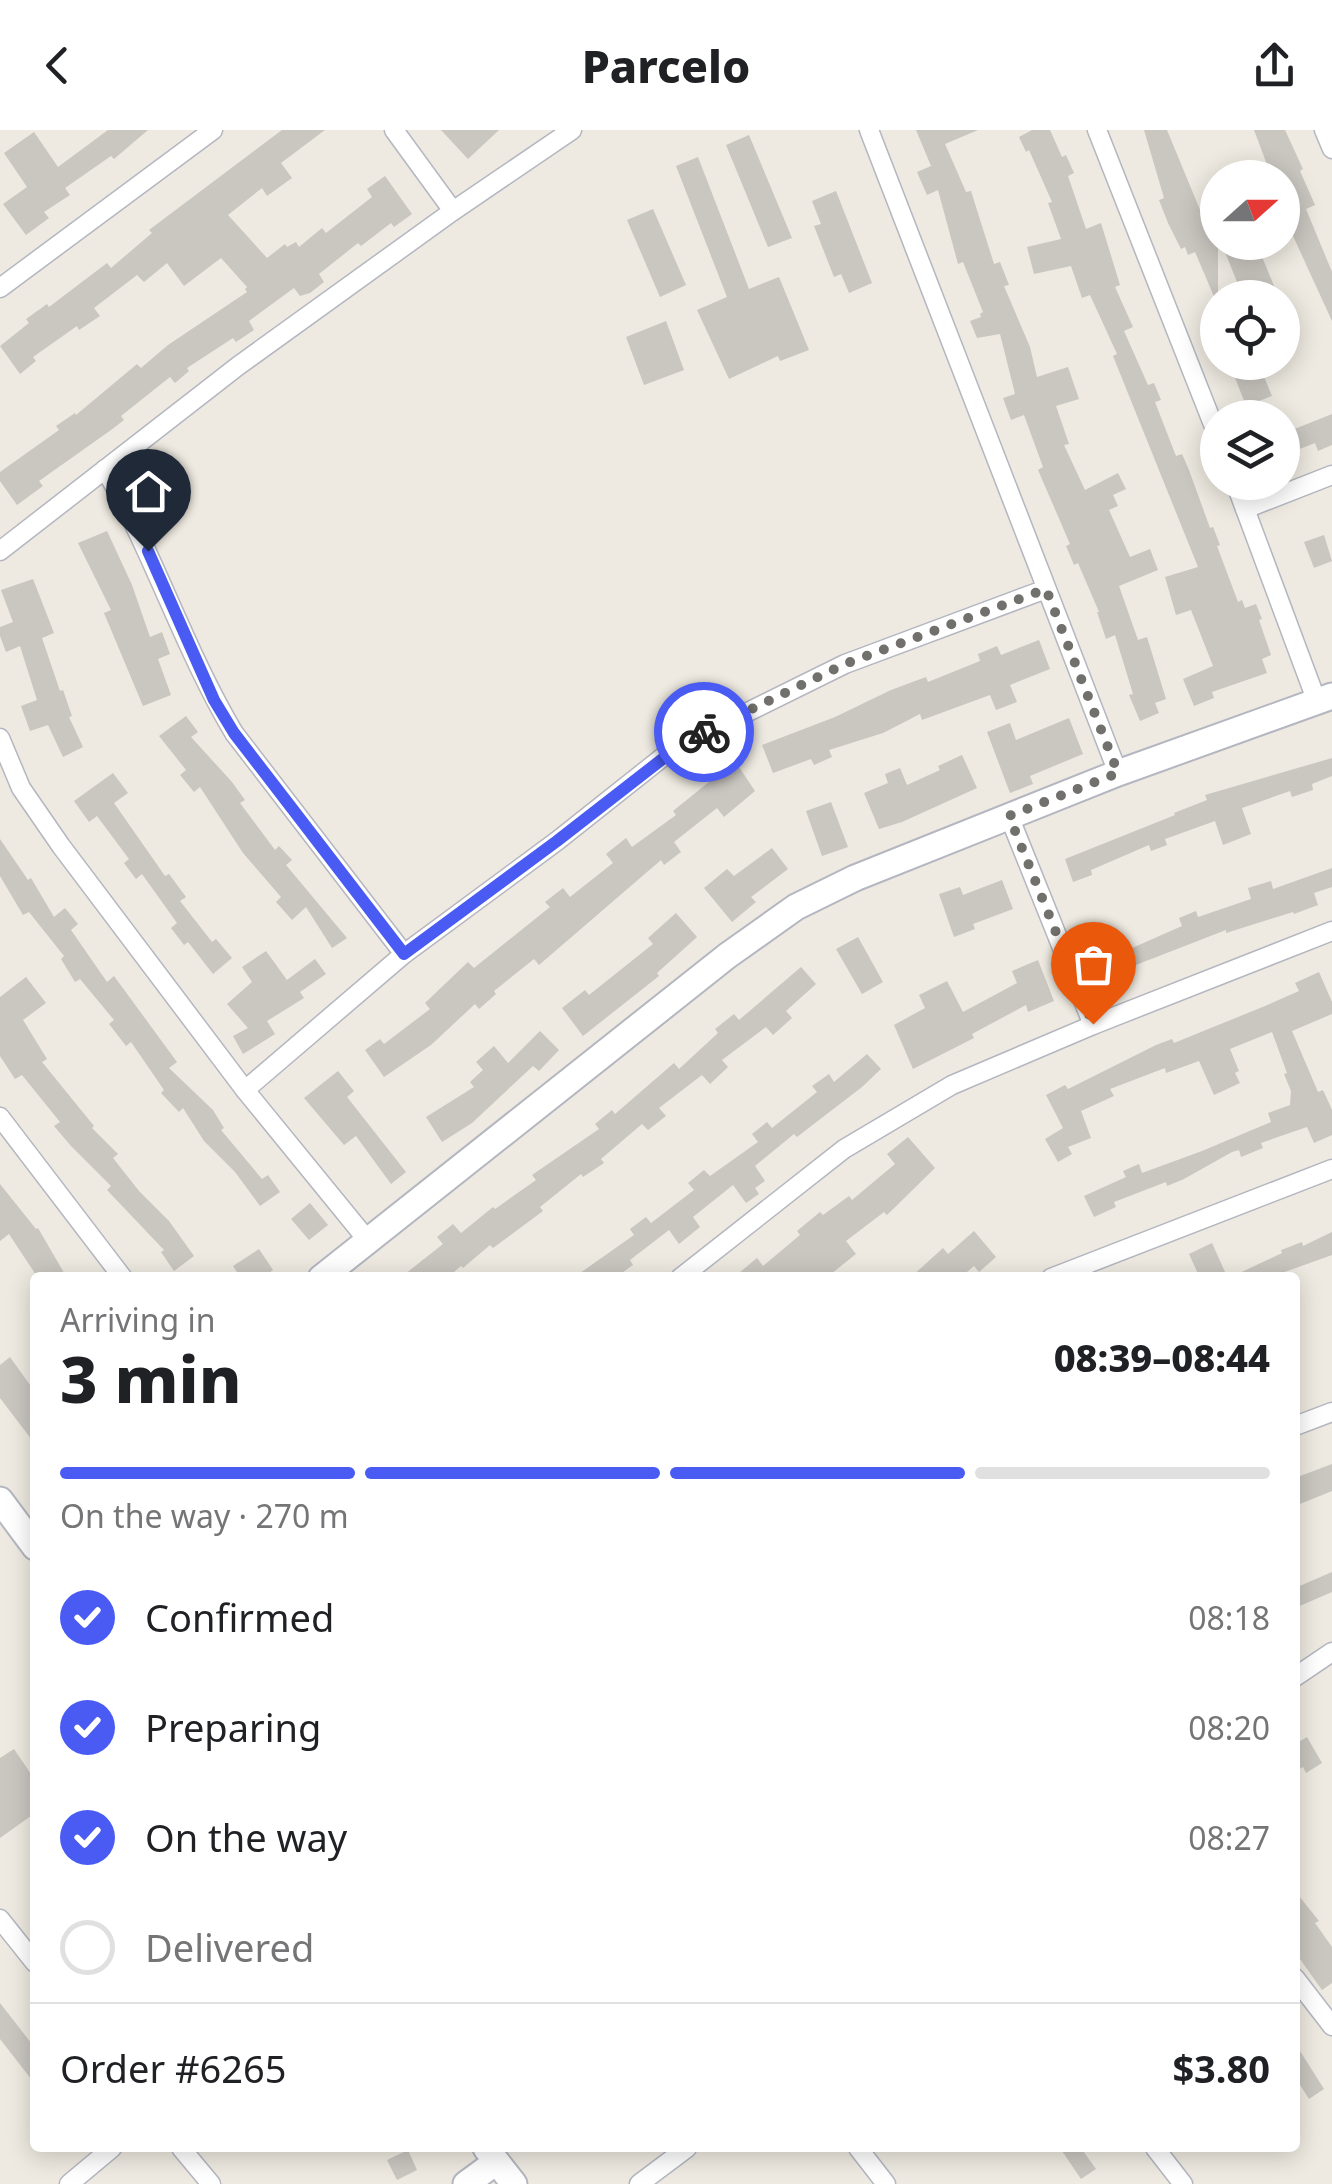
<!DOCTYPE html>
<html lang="en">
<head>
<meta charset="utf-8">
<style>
  body { margin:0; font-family:"Noto Sans",sans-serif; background:#f2f2f2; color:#202124; height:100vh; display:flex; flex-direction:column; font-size:38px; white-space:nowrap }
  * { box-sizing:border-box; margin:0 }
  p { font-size:32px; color:#757577 }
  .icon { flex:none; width:55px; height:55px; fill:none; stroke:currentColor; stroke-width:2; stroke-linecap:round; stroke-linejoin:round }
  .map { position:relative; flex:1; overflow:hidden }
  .side { position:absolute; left:30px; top:1142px; width:1270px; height:880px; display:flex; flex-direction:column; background:#fff; border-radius:10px; box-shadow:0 5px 25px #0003 }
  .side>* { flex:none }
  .needle { width:65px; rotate:69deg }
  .buttons { position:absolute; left:1200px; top:30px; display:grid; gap:20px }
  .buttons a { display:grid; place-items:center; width:100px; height:100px; border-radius:50%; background:#fff; box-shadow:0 5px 25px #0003; font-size:50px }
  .pin { position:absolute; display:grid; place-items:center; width:85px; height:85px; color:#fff; margin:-102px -42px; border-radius:50% 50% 50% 0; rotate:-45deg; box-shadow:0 0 10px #0007 }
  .pin .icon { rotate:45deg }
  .courier { position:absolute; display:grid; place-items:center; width:100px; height:100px; margin:-50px; border:8px solid #495bf3; border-radius:50%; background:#fff; color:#222; box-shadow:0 2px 12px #0007 }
  .overview em { font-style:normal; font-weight:800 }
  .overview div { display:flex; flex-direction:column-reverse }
  .overview { display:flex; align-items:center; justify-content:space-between; height:170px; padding:0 30px }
  h1 { font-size:65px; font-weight:800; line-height:75px }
  .bar { display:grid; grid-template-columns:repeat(4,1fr); gap:15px 10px; align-content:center; height:120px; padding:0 30px }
  .bar i { height:12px; border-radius:8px; background:#e0e0e0 }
  .bar .current { background:#495bf3 }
  .bar p { grid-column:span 4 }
  .line { display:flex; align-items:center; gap:25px; padding:0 30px; border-top:2px solid #e0e0e0 }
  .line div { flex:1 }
  ol { padding:0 30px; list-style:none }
  li { display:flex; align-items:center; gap:30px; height:110px }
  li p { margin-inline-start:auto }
  li .icon { padding:10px; border-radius:50%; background:#495bf3; color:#fff; stroke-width:4 }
  li:last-child { color:#757577 }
  li i { width:55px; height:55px; border:5px solid #e0e0e0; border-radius:50% }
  header { display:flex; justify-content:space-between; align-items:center; height:130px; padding:0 30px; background:#fff; font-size:45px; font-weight:800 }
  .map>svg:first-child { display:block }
</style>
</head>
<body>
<header><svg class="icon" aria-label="back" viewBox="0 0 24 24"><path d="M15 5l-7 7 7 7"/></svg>Parcelo<svg class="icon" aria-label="share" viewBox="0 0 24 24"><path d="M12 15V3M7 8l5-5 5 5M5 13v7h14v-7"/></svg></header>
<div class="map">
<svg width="1332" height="2054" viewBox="0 0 1332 2054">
  <rect width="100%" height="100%" fill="#eeeae1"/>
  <!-- building -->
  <g fill="#cac6c0">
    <path d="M 108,0 L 148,0 L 114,29 L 111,26 L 65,58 L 70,65 L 44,82 L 49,88 L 26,105 L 3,74 L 27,57 L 4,23 L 34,2 L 58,37 Z"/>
    <path d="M 282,0 L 325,0 L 281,33 L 292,48 L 267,66 L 262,58 L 228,85 L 267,128 L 285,114 L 287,117 L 296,112 L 299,117 L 322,98 L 326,103 L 372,67 L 367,59 L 385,46 L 412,84 L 394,97 L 391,93 L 361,116 L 358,113 L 319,144 L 324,152 L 310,163 L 300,166 L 294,158 L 249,191 L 254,200 L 236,212 L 233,208 L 187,238 L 189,241 L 175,253 L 170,247 L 121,286 L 124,290 L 111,300 L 39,351 L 43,356 L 17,375 L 0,351 L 0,342 L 59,300 L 56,296 L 75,283 L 76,285 L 137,234 L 141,238 L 168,215 L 247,162 L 245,159 L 247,157 L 221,128 L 184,156 L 167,133 L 144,152 L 137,145 L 94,178 L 100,186 L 79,200 L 77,196 L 33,227 L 36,231 L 20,244 L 0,216 L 29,193 L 26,189 L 47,174 L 49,177 L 107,133 L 111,138 L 152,103 L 149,100 Z"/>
    <path d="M 441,0 L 499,0 L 468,29 Z"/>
    <path d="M 916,0 L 978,0 L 945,14 L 966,62 L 971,61 L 994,134 L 1000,132 L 1009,155 L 1004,156 L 1030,217 L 1037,247 L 1068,237 L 1079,269 L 1056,276 L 1069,314 L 1064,315 L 1085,360 L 1118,343 L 1126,359 L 1113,365 L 1118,376 L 1109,380 L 1130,427 L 1150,419 L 1158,440 L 1119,456 L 1138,510 L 1147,507 L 1166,569 L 1155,573 L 1159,583 L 1140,591 L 1129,565 L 1133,564 L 1115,505 L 1106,509 L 1097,482 L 1099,482 L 1078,433 L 1074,435 L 1066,416 L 1070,414 L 1038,340 L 1043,337 L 1024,285 L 1011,290 L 1003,268 L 1015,264 L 1000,204 L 977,208 L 970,191 L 981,187 L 980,184 L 983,182 L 963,132 L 958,134 L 938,60 L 927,65 L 917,42 L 931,36 Z"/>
    <path d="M 1032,0 L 1050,0 L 1062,27 L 1066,25 L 1074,43 L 1068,46 L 1086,99 L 1101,93 L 1120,155 L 1115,157 L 1133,197 L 1124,201 L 1148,255 L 1154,253 L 1161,270 L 1155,272 L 1176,326 L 1182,324 L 1189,340 L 1210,398 L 1213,397 L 1220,415 L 1217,416 L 1238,472 L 1242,470 L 1245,478 L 1256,474 L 1262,489 L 1259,490 L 1271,525 L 1262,529 L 1267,543 L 1212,562 L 1214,568 L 1194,576 L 1183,549 L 1213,536 L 1191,480 L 1176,485 L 1165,447 L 1198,437 L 1113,226 L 1117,224 L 1090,165 L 1082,168 L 1071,136 L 1034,144 L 1027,117 L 1061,109 L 1048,73 L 1052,72 L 1029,20 L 1026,22 L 1019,7 Z"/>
    <path d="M 1144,0 L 1167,0 L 1205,92 L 1218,87 L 1218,176 L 1195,122 L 1188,125 L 1185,117 L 1181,119 L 1168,93 L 1159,70 L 1164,68 Z"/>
    <path d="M 1254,0 L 1285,0 L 1303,39 L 1300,41 L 1315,75 L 1306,79 L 1332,142 L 1332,191 L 1288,95 L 1282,98 L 1282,48 L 1272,48 Z"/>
    <path d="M 749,5 L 792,108 L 768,117 L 726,15 Z"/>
    <path d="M 698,27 L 749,159 L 779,147 L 809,220 L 780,231 L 778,226 L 729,249 L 697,180 L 727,167 L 676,36 Z"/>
    <path d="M 836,61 L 872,153 L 849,163 L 841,144 L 834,147 L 814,96 L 821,94 L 812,71 Z"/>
    <path d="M 653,79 L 686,155 L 660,167 L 627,90 Z"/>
    <path d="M 1221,112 L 1256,112 L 1279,168 L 1261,168 L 1258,161 L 1243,167 Z"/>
    <path d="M 666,191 L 684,240 L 644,255 L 626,207 Z"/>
    <path d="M 1229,232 L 1258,232 L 1272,266 L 1246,276 Z"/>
    <path d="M 1332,284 L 1332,315 L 1318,321 L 1315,313 L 1282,326 L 1282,304 Z"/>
    <path d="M 107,401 L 132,455 L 150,507 L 162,502 L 170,524 L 158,529 L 171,565 L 143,576 L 104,483 L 111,480 L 78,413 Z"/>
    <path d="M 1324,405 L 1332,431 L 1314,438 L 1304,412 Z"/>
    <path d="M 33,449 L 54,503 L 42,508 L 60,561 L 63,560 L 72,586 L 69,587 L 83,617 L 63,627 L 48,595 L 30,601 L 21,576 L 37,570 L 20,516 L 6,522 L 0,506 L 0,497 L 13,492 L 1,460 Z"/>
    <path d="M 1039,510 L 1050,539 L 1010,555 L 1017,572 L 996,580 L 990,565 L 922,590 L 920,584 L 883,603 L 829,620 L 832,627 L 814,635 L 811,629 L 773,643 L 762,615 L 835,587 L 891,560 L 926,547 L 928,552 L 980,531 L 978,524 L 997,516 L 1001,525 Z"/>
    <path d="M 186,586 L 198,602 L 191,607 L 232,652 L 245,670 L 240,673 L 275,720 L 279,716 L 292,730 L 286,735 L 347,808 L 332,818 L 306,777 L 292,790 L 276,772 L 281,767 L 243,723 L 200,657 L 194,662 L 180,645 L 186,640 L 159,606 Z"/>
    <path d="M 1069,588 L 1083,624 L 1030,646 L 1033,654 L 1010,663 L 987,602 L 1010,593 L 1016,610 Z"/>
    <path d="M 962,625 L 977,658 L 902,692 L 879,699 L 864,663 L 888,653 L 885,644 L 900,638 L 907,655 L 940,640 L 938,636 Z"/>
    <path d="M 1332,628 L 1332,646 L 1312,654 L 1313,660 L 1292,667 L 1290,661 L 1242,678 L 1251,704 L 1223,715 L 1215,691 L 1165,709 L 1167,715 L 1151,721 L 1149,715 L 1091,740 L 1092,745 L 1073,752 L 1065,729 L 1175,685 L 1174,683 L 1207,670 L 1205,665 Z"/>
    <path d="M 735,631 L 755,661 L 724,687 L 717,678 L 674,712 L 681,722 L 664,735 L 661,730 L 539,835 L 534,829 L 494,861 L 496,864 L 479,879 L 475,874 L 431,915 L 384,947 L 365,920 L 380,909 L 384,914 L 430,879 L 425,873 L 468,832 L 474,838 L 550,777 L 545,772 L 563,758 L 570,767 L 613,733 L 606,724 L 626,708 L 632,717 L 676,685 L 673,681 Z"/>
    <path d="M 113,643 L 128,663 L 114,673 L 165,746 L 169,744 L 186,767 L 180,771 L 212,812 L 216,809 L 232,828 L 213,844 L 188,812 L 184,815 L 171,798 L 177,793 L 142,744 L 136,749 L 124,733 L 129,729 L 97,686 L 89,692 L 74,671 Z"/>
    <path d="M 831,672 L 848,717 L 822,726 L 806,681 Z"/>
    <path d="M 0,709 L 28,750 L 31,748 L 54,787 L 65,778 L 78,794 L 71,800 L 107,852 L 114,846 L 177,932 L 169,938 L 213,980 L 224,998 L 221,1000 L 262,1049 L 268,1045 L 280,1062 L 260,1076 L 235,1042 L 204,1011 L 183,978 L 179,982 L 161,963 L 164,960 L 131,912 L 126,916 L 109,894 L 114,890 L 80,849 L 75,852 L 61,829 L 64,826 L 29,782 L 23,785 L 0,746 Z"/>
    <path d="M 772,718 L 788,739 L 751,767 L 756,772 L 732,792 L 704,758 L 727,739 L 734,746 Z"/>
    <path d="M 1332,738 L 1332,757 L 1314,763 L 1318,775 L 1294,784 L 1293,782 L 1226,803 L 1226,800 L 1110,845 L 1100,820 L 1119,812 L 1123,822 L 1182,796 L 1179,788 L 1196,781 L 1198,787 L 1251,769 L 1248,758 L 1271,751 L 1273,759 Z"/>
    <path d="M 1002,750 L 1013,779 L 973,794 L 975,799 L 954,807 L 939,764 L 960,757 L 963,765 Z"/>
    <path d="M 676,783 L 697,807 L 657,843 L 659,846 L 583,906 L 562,878 L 585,860 L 589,865 L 653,814 L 648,808 Z"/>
    <path d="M 858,807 L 883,852 L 862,864 L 836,819 Z"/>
    <path d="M 266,821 L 287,850 L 315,829 L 326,844 L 300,862 L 304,868 L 267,891 L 275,904 L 243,924 L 233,906 L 248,898 L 227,874 L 252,852 L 242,837 Z"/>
    <path d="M 1038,830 L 1054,871 L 1028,882 L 1026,875 L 972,904 L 974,908 L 913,939 L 894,895 L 925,878 L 919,865 L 947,851 L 963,882 L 1017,853 L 1012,841 Z"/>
    <path d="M 801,837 L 816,854 L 786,881 L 792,888 L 773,905 L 766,897 L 722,930 L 728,937 L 710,954 L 702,945 L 659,978 L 666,986 L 648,1000 L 642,994 L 601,1029 L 604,1033 L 583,1047 L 581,1044 L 540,1077 L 543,1081 L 493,1118 L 490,1115 L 463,1138 L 461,1136 L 447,1148 L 400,1148 L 443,1114 L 437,1107 L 453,1094 L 461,1103 L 493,1077 L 495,1079 L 536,1050 L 532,1045 L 599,999 L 595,994 L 612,980 L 615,984 L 674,933 L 679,939 L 718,903 L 715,899 L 734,884 L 739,890 Z"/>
    <path d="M 1319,842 L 1332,872 L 1332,884 L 1292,901 L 1318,962 L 1323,960 L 1332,980 L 1332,1005 L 1314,1013 L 1307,997 L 1261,1013 L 1263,1018 L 1241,1027 L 1239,1020 L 1232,1022 L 1184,1049 L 1167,1056 L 1166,1052 L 1114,1072 L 1116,1077 L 1094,1087 L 1084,1066 L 1126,1047 L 1123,1041 L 1139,1034 L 1142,1043 L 1202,1021 L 1271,992 L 1268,983 L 1290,975 L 1291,961 L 1284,944 L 1287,943 L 1272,902 L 1230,919 L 1239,941 L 1235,943 L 1240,953 L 1214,965 L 1199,931 L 1166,943 L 1165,938 L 1110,959 L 1114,966 L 1081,981 L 1091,1008 L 1068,1017 L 1072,1024 L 1058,1032 L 1045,1009 L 1063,998 L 1046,965 L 1065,955 L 1068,959 L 1156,915 L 1172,909 L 1174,913 L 1265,876 L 1299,861 L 1295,853 Z"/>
    <path d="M 26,847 L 46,873 L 23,890 L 47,929 L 42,932 L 94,996 L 92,998 L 118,1024 L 113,1028 L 139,1061 L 169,1091 L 194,1126 L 174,1141 L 161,1122 L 164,1120 L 107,1060 L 111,1056 L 71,1016 L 54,996 L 60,992 L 22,945 L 15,949 L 0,926 L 0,867 Z"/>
    <path d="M 540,901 L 559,920 L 539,941 L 533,936 L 472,993 L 442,1012 L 426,987 L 474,957 L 470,952 L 483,940 L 476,932 L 494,916 L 508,933 Z"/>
    <path d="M 867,924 L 881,939 L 862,957 L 797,1007 L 794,1004 L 755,1036 L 765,1051 L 755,1058 L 759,1064 L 746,1073 L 733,1055 L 693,1087 L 700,1097 L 679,1114 L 669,1100 L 630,1130 L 633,1135 L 615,1148 L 573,1148 L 634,1105 L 630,1099 L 646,1087 L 651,1093 L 694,1060 L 688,1053 L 704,1040 L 710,1046 L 758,1012 L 752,1004 L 767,992 L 772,998 L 817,962 L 812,956 L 829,944 L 834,952 Z"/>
    <path d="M 338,941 L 354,961 L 347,967 L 406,1042 L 391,1054 L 356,1006 L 344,1015 L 304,968 Z"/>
    <path d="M 908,1007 L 935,1038 L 887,1085 L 884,1082 L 846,1111 L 856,1124 L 826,1148 L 733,1148 L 757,1128 L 763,1136 L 800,1105 L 797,1101 L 820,1082 L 823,1085 L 849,1066 L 852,1070 L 895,1034 L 887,1024 Z"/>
    <path d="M 0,1054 L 36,1099 L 38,1098 L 67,1148 L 38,1148 L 9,1104 L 0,1111 Z"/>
    <path d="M 310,1073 L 328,1095 L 309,1110 L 291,1089 Z"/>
    <path d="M 974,1101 L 996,1127 L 979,1142 L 974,1136 L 960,1148 L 910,1148 L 943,1118 L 948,1124 Z"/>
    <path d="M 1332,1102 L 1332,1125 L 1268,1148 L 1229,1148 L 1282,1123 L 1281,1120 L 1302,1112 L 1303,1116 Z"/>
    <path d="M 1212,1113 L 1225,1142 L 1213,1148 L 1200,1148 L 1189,1124 Z"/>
    <path d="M 259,1119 L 273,1140 L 262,1148 L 241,1148 L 233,1136 Z"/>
    <path d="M 10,1227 L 35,1262 L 35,1314 L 0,1268 L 0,1235 Z"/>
    <path d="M 1332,1334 L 1332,1361 L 1295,1376 L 1295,1348 Z"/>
    <path d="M 1332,1442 L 1332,1462 L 1295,1478 L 1295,1458 Z"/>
    <path d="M 1307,1607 L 1322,1633 L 1306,1643 L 1303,1637 L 1295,1641 L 1295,1614 Z"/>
    <path d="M 14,1619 L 35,1650 L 35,1683 L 0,1708 L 0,1628 Z"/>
    <path d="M 1295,1761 L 1319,1791 L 1315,1793 L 1332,1817 L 1332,1853 L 1322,1860 L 1295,1822 Z"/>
    <path d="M 0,1873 L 35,1918 L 35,1954 L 0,1909 Z"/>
    <path d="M 1295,1913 L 1324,1959 L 1309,1969 L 1295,1947 Z"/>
    <path d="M 1060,2018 L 1081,2018 L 1096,2039 L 1081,2049 Z"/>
    <path d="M 408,2020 L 417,2040 L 397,2050 L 387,2030 Z"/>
  </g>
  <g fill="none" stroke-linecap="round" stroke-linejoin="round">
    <!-- street casing -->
    <g stroke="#b4b6c0" stroke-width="21">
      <g id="street">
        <path d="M 394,0 L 453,81"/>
        <path d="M 869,0 L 1118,643"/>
        <path d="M 1097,0 L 1218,307"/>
        <path d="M 1324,0 L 1332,19"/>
        <path d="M 0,158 L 213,0"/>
        <path d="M 105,339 C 154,424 184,519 234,603 L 404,824"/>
        <path d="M 1235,352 L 1317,572"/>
        <path d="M 1245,379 L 1332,345"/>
        <path d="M 0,421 L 238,236 L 453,81 L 572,0"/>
        <path d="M 0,608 L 21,658 L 61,716 L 245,960 L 369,1112"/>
        <path d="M 1009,686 L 1093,895"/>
        <path d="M 245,960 L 404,824 L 557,711 L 673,619 L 845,534 L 1046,459"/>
        <path d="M 0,987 L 123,1148"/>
        <path d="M 680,1148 L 844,1019 L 952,955 L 1093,895 L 1332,801"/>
        <path d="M 1051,1148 L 1332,1039"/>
        <path d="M 1295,1296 L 1332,1282"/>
        <path d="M 1295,1547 L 1332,1522"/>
        <path d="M 0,1789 L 35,1833"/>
        <path d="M 1295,1848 L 1332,1896"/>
        <path d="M 181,2018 L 211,2054"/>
        <path d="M 858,2018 L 886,2054"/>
        <path d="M 1155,2018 L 1183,2054"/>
        <path d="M 69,2054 L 112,2018"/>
        <path d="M 639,2054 L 687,2018"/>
      </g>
    </g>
    <!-- secondary casing -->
    <g stroke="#b4b6c0" stroke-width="29">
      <g id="secondary">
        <path d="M 321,1148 L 727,826 L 796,777 L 855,748 L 1118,643 L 1332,566"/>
        <path d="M 0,1370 L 35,1417"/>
        <path d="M 486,2018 L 514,2054"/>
        <path d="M 466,2054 L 496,2032"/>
      </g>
    </g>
    <!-- street -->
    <use href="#street" stroke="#fff" stroke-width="18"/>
    <!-- secondary -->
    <use href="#secondary" stroke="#fff" stroke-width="25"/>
  </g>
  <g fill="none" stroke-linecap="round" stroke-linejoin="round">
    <!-- done -->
    <path stroke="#71706d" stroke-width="10" stroke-dasharray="0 18" d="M 704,602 L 845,534 L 1046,459 L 1118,643 L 1009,686 L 1093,894"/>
    <!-- route -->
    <path stroke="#495bf3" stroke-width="12" d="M 148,421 L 214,570 L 234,603 L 404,824 L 557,711 L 674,620 L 704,602"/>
  </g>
</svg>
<div class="buttons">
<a><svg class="needle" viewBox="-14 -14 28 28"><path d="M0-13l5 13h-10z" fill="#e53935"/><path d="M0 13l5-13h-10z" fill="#757577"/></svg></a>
<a><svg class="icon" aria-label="locate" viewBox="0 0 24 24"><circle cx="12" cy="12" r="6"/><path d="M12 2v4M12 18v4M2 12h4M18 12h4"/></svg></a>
<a><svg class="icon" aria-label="layers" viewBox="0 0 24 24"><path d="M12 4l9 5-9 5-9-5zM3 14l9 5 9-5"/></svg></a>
</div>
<div class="pin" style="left:1093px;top:894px;background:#ea580c"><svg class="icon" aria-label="bag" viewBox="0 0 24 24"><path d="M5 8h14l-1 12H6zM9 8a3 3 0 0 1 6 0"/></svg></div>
<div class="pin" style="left:148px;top:421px;background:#1f2937"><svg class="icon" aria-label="home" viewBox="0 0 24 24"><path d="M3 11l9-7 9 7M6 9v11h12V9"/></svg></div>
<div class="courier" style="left:704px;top:602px"><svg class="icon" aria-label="bike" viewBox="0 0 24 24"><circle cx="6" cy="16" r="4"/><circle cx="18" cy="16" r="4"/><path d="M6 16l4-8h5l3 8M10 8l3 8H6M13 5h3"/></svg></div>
<section class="side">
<div class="overview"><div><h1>3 min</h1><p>Arriving in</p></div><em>08:39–08:44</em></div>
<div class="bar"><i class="current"></i><i class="current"></i><i class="current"></i><i></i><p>On the way · 270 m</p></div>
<ol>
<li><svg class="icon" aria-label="check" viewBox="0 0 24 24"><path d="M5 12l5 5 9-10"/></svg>Confirmed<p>08:18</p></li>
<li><svg class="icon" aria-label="check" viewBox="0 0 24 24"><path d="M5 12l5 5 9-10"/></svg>Preparing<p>08:20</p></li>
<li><svg class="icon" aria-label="check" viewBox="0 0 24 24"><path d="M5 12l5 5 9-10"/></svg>On the way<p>08:27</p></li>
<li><i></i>Delivered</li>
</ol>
<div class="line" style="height:130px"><div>Order #6265</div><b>$3.80</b></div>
</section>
</div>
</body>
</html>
